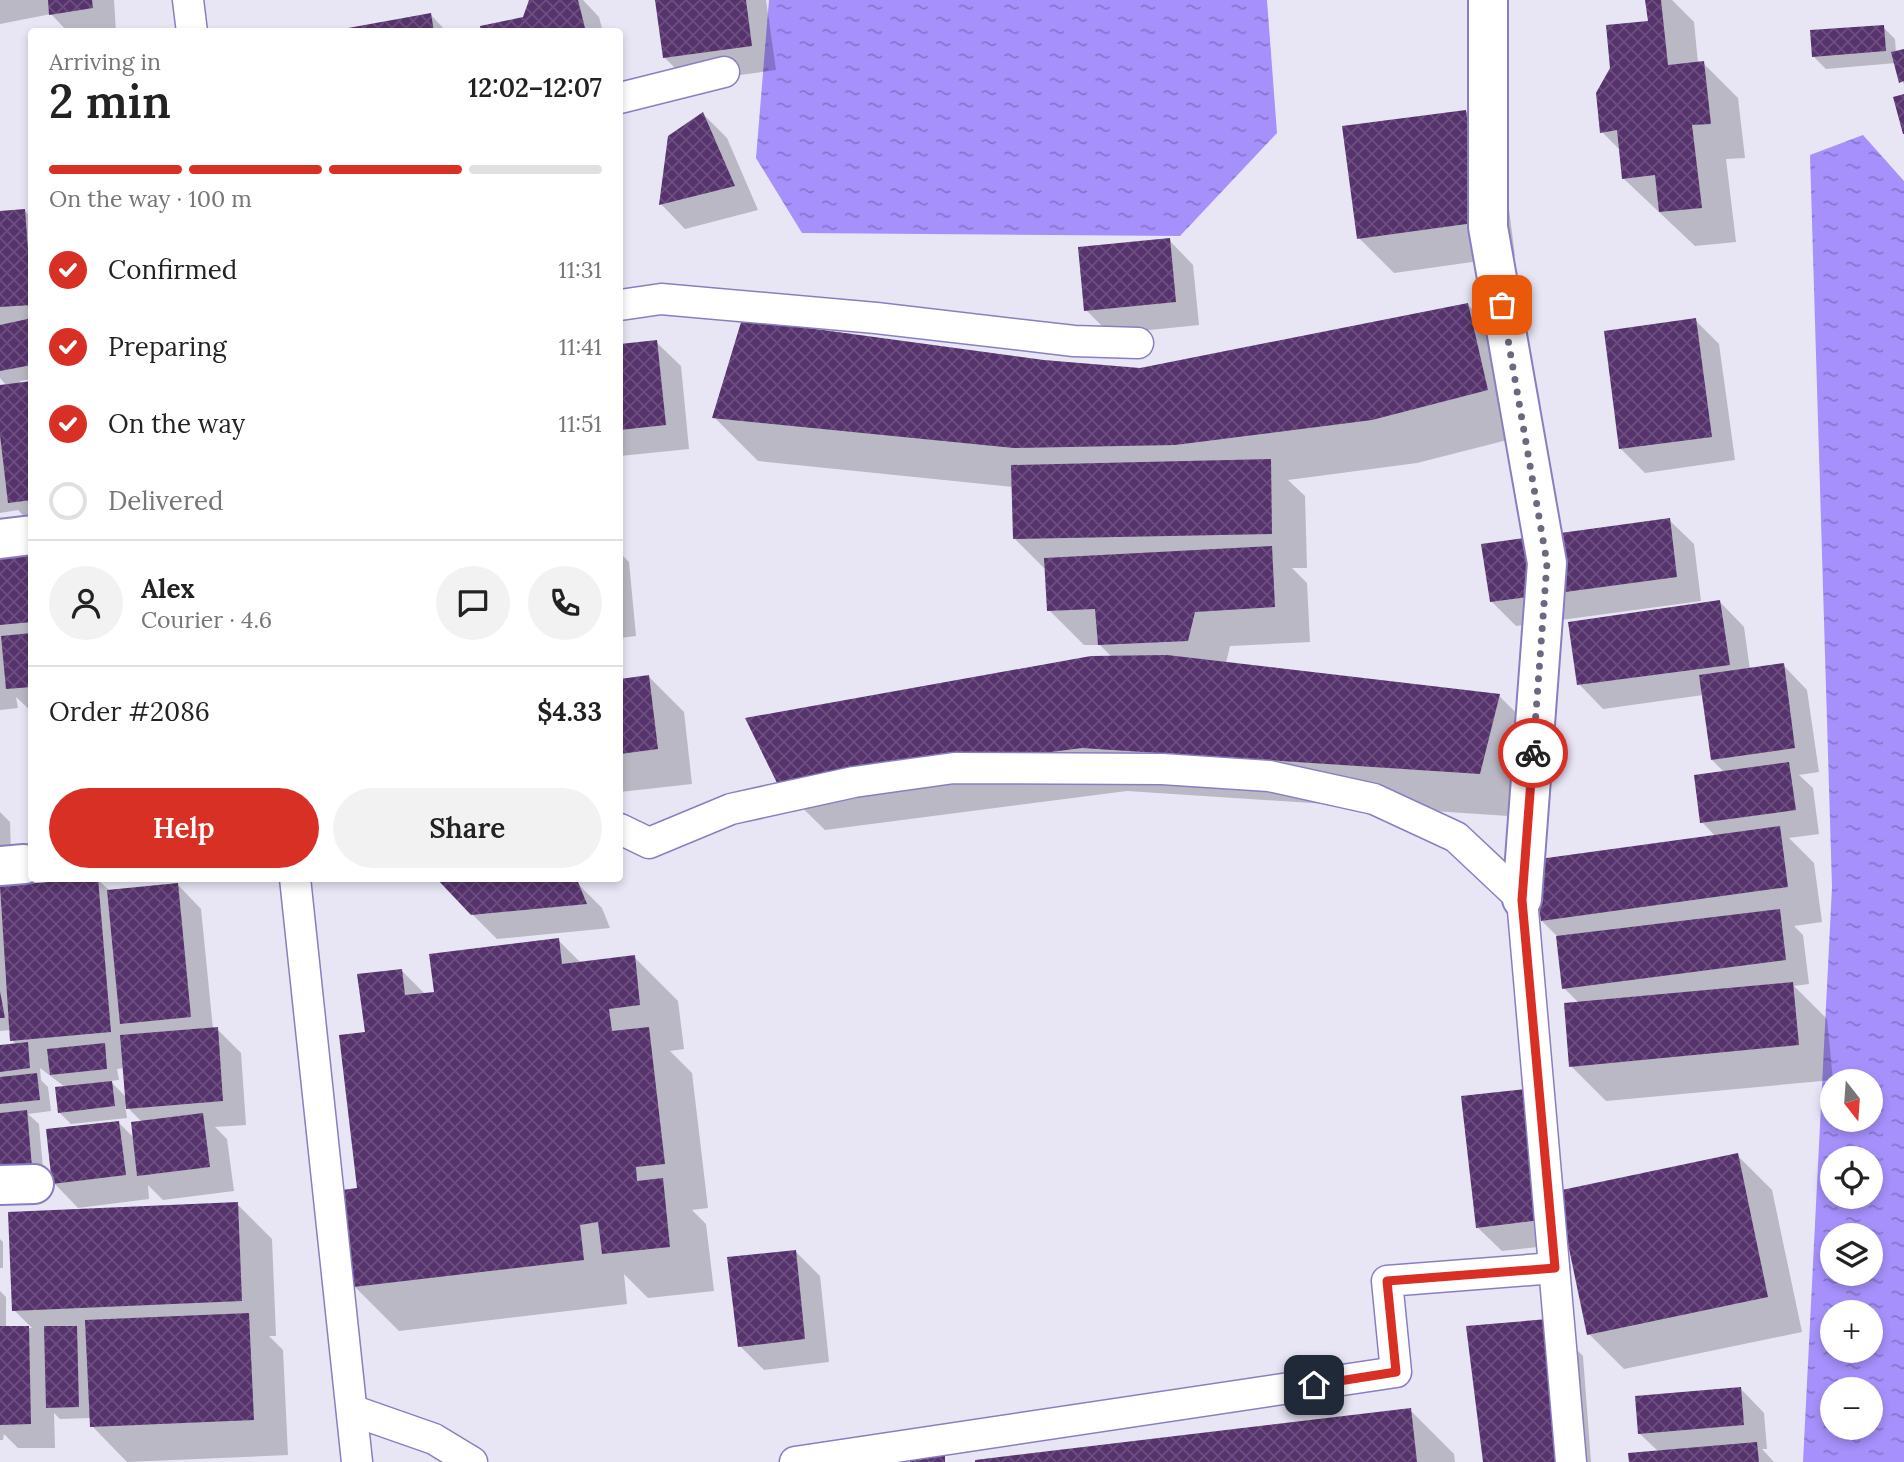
<!DOCTYPE html>
<html lang="en">
<head>
<meta charset="utf-8">
<style>
  body { margin:0; font-family:Lora,serif; background:#f2f2f2; color:#222; height:100vh; display:flex; flex-direction:column; font-size:26px; white-space:nowrap }
  * { box-sizing:border-box; margin:0 }
  p { font-size:23px; color:#767676 }
  .icon { flex:none; width:38px; height:38px; fill:none; stroke:currentColor; stroke-width:2; stroke-linecap:round; stroke-linejoin:round }
  .map { position:relative; flex:1; overflow:hidden }
  .side { position:absolute; left:28px; top:28px; width:595px; height:854px; display:flex; flex-direction:column; background:#fff; border-radius:7px; box-shadow:0 4px 10px #0003 }
  .side>* { flex:none }
  .needle { width:46px; rotate:163deg }
  .buttons { position:absolute; left:1820px; top:1069px; display:grid; gap:14px }
  .buttons a { display:grid; place-items:center; width:63px; height:63px; border-radius:50%; background:#fff; box-shadow:0 4px 10px #0003; font-size:35px }
  .pin { position:absolute; display:grid; place-items:center; width:60px; height:60px; color:#fff; margin:-30px; border-radius:14px; box-shadow:0 4px 10px #0006 }
  .courier { position:absolute; display:grid; place-items:center; width:70px; height:70px; margin:-35px; border:5px solid #d93025; border-radius:50%; background:#fff; color:#222; box-shadow:0 2px 9px #0007 }
  .headline em { font-style:normal; font-weight:600 }
  .headline div { display:flex; flex-direction:column-reverse }
  .headline { display:flex; align-items:center; justify-content:space-between; height:119px; padding:0 21px }
  h1 { font-size:46px; font-weight:600; line-height:52px }
  .bar { display:grid; grid-template-columns:repeat(4,1fr); gap:10px 7px; align-content:center; height:84px; padding:0 21px }
  .bar i { height:9px; border-radius:5px; background:#e0e0e0 }
  .bar .active { background:#d93025 }
  .bar p { grid-column:span 4 }
  .line { display:flex; align-items:center; gap:18px; padding:0 21px; border-top:2px solid #e0e0e0 }
  .line div { flex:1 }
  .round { display:grid; place-items:center; flex:none; width:74px; height:74px; border-radius:37px; background:#f2f2f2 }
  ol { padding:0 21px; list-style:none }
  li { display:flex; align-items:center; gap:21px; height:77px }
  li p { margin-inline-start:auto }
  li .icon { padding:7px; border-radius:50%; background:#d93025; color:#fff; stroke-width:4 }
  li:last-child { color:#767676 }
  li i { width:38px; height:38px; border:4px solid #e0e0e0; border-radius:50% }
  .button { display:flex; gap:14px; margin-top:auto; padding:14px 21px }
  .button a { flex:1; height:80px; border-radius:42px; background:#d93025; color:#fff; font-size:28px; font-weight:600; line-height:80px; text-align:center }
  .button a+a { background:#f2f2f2; color:#222 }
  .map>svg:first-child { display:block }
</style>
</head>
<body>
<div class="map">
<svg width="1904" height="1462" viewBox="0 0 1904 1462">
  <defs>
    <pattern id="water-ripples" width="26" height="14" patternUnits="userSpaceOnUse" patternTransform="scale(1.75)"><rect width="26" height="14" fill="#a690fb"/><path d="M2 4q2-2 4 0t4 0M15 11q2-2 4 0t4 0" fill="none" stroke="#8775cd"/></pattern>
    <pattern id="building-cross-hatch" width="8" height="8" patternUnits="userSpaceOnUse" patternTransform="scale(1.75)"><rect width="8" height="8" fill="#57336d"/><path d="M0 0l8 8M0 8l8-8" fill="none" stroke="#6c4f7f"/></pattern>
  </defs>
  <rect width="100%" height="100%" fill="#e8e6f5"/>
  <!-- water -->
  <g fill="url(#water-ripples)" fill-rule="evenodd">
    <path d="M 769,0 L 1267,0 L 1277,133 L 1180,236 L 802,233 L 756,158 Z"/>
    <path d="M 1863,135 L 1904,181 L 1904,1462 L 1803,1462 L 1832,887 L 1810,155 ZM 1832,1082 L 1871,1082 L 1871,1120 L 1832,1120 ZM 1832,1158 L 1871,1158 L 1871,1197 L 1832,1197 ZM 1832,1236 L 1871,1236 L 1871,1274 L 1832,1274 ZM 1832,1312 L 1871,1312 L 1871,1351 L 1832,1351 ZM 1832,1390 L 1871,1390 L 1871,1428 L 1832,1428 Z"/>
  </g>
  <!-- shadow -->
  <g fill="#0003" fill-rule="evenodd">
    <path d="M 0,0 L 114,0 L 116,32 L 68,32 L 51,14 L 0,24 Z"/>
    <path d="M 531,0 L 583,0 L 599,17 L 603,32 L 483,32 L 525,18 Z"/>
    <path d="M 657,0 L 766,0 L 776,70 L 689,82 L 665,58 Z"/>
    <path d="M 1647,0 L 1672,0 L 1694,22 L 1698,63 L 1703,63 L 1738,98 L 1745,158 L 1726,159 L 1736,242 L 1695,246 L 1624,179 L 1621,151 L 1602,132 L 1649,22 Z"/>
    <path d="M 430,14 L 447,32 L 340,32 Z"/>
    <path d="M 1883,27 L 1895,39 L 1896,53 L 1904,51 L 1904,85 L 1896,63 L 1826,69 L 1814,57 Z"/>
    <path d="M 1465,111 L 1501,147 L 1515,256 L 1394,273 L 1359,238 Z"/>
    <path d="M 703,114 L 727,138 L 758,210 L 685,229 L 661,204 Z"/>
    <path d="M 25,211 L 32,218 L 32,379 L 20,381 L 20,384 L 32,382 L 32,524 L 18,510 L 0,513 L 0,386 L 7,386 L 0,378 L 0,213 Z"/>
    <path d="M 1169,240 L 1193,265 L 1199,325 L 1110,334 L 1086,310 Z"/>
    <path d="M 1468,305 L 1512,349 L 1531,434 L 1417,463 L 1288,480 L 1305,496 L 1307,568 L 1292,568 L 1307,583 L 1310,642 L 1230,646 L 1226,663 L 1499,696 L 1544,740 L 1524,817 L 1127,791 L 825,830 L 780,786 L 1112,657 L 1100,645 L 1084,645 L 1049,610 L 1046,570 L 1014,538 L 1013,487 L 758,461 L 714,417 L 1044,362 L 1140,370 Z"/>
    <path d="M 1695,320 L 1719,344 L 1735,460 L 1645,473 L 1621,449 Z"/>
    <path d="M 656,342 L 681,366 L 689,449 L 620,456 L 620,345 Z"/>
    <path d="M 1669,520 L 1694,544 L 1701,601 L 1516,626 L 1491,601 Z"/>
    <path d="M 32,549 L 32,712 L 16,697 L 18,708 L 0,710 L 0,552 Z"/>
    <path d="M 620,553 L 629,562 L 636,636 L 620,638 Z"/>
    <path d="M 1720,602 L 1744,627 L 1750,670 L 1783,665 L 1807,690 L 1819,772 L 1799,775 L 1813,788 L 1819,834 L 1789,838 L 1814,863 L 1822,922 L 1794,926 L 1803,935 L 1809,984 L 1794,986 L 1827,1019 L 1833,1080 L 1606,1101 L 1571,1066 L 1580,1004 L 1564,988 L 1557,936 L 1542,921 L 1716,837 L 1702,822 L 1725,773 L 1712,760 L 1703,695 L 1603,709 L 1579,684 Z"/>
    <path d="M 649,677 L 684,712 L 692,784 L 620,792 L 620,680 Z"/>
    <path d="M 0,812 L 10,822 L 12,886 L 97,879 L 110,891 L 177,884 L 201,909 L 213,1029 L 217,1029 L 241,1053 L 246,1125 L 215,1127 L 227,1139 L 234,1191 L 163,1200 L 148,1185 L 149,1199 L 78,1208 L 54,1183 L 118,1122 L 134,1138 L 142,1122 L 125,1105 L 127,1118 L 71,1124 L 59,1112 L 65,1087 L 40,1068 L 41,1080 L 48,1087 L 51,1111 L 28,1114 L 39,1124 L 44,1179 L 0,1183 L 0,1047 L 17,1045 L 12,1040 L 11,1030 L 0,1031 ZM 124,1068 L 127,1098 L 110,1081 L 119,1080 L 117,1069 Z"/>
    <path d="M 577,883 L 602,908 L 610,928 L 497,939 L 472,914 Z"/>
    <path d="M 558,940 L 581,963 L 634,957 L 678,1001 L 684,1049 L 670,1051 L 692,1073 L 708,1208 L 692,1210 L 706,1224 L 714,1291 L 648,1298 L 624,1274 L 627,1304 L 399,1331 L 355,1287 L 367,1034 L 402,971 L 425,994 L 436,993 Z"/>
    <path d="M 1737,1155 L 1772,1190 L 1802,1332 L 1624,1369 L 1589,1334 L 1563,1210 L 1564,1244 L 1502,1251 L 1477,1227 L 1558,1193 Z"/>
    <path d="M 237,1204 L 272,1239 L 276,1336 L 269,1336 L 283,1350 L 288,1455 L 127,1462 L 92,1426 L 91,1418 L 60,1419 L 54,1413 L 55,1448 L 18,1448 L 4,1434 L 3,1440 L 0,1440 L 0,1291 L 6,1297 L 6,1328 L 32,1328 L 14,1310 Z"/>
    <path d="M 0,1239 L 3,1242 L 3,1268 L 0,1268 Z"/>
    <path d="M 795,1251 L 820,1276 L 829,1362 L 764,1370 L 740,1346 Z"/>
    <path d="M 1548,1321 L 1583,1356 L 1591,1462 L 1484,1462 Z"/>
    <path d="M 1740,1388 L 1764,1413 L 1767,1449 L 1762,1449 L 1774,1462 L 1630,1462 L 1659,1452 L 1639,1433 Z"/>
    <path d="M 1410,1410 L 1454,1454 L 1455,1462 L 975,1462 Z"/>
  </g>
  <!-- building -->
  <g fill="url(#building-cross-hatch)">
    <path d="M 48,0 L 92,0 L 93,8 L 49,15 Z"/>
    <path d="M 529,0 L 578,0 L 586,32 L 481,32 L 480,26 L 523,17 Z"/>
    <path d="M 655,0 L 746,0 L 752,46 L 663,58 Z"/>
    <path d="M 1645,0 L 1661,0 L 1668,65 L 1704,61 L 1711,124 L 1692,125 L 1702,208 L 1659,212 L 1655,175 L 1622,179 L 1617,130 L 1600,133 L 1596,93 L 1610,68 L 1606,25 L 1648,21 Z"/>
    <path d="M 431,13 L 434,32 L 338,32 L 337,30 Z"/>
    <path d="M 1884,25 L 1886,51 L 1812,57 L 1810,30 Z"/>
    <path d="M 1904,49 L 1904,81 L 1899,83 L 1891,52 Z"/>
    <path d="M 1904,94 L 1904,134 L 1903,134 L 1893,97 Z"/>
    <path d="M 1466,110 L 1481,222 L 1357,239 L 1342,126 Z"/>
    <path d="M 703,112 L 735,186 L 659,205 L 668,136 Z"/>
    <path d="M 25,209 L 32,305 L 0,307 L 0,211 Z"/>
    <path d="M 1170,238 L 1176,302 L 1084,311 L 1078,247 Z"/>
    <path d="M 1468,303 L 1488,390 L 1372,420 L 1175,445 L 1014,448 L 712,418 L 742,319 L 1044,360 L 1140,368 Z"/>
    <path d="M 32,318 L 32,365 L 0,371 L 0,325 Z"/>
    <path d="M 1696,318 L 1712,437 L 1619,449 L 1604,331 Z"/>
    <path d="M 657,340 L 666,425 L 620,430 L 620,344 Z"/>
    <path d="M 32,381 L 32,500 L 8,503 L 0,435 L 0,385 Z"/>
    <path d="M 1271,459 L 1272,534 L 1013,539 L 1011,465 Z"/>
    <path d="M 1670,518 L 1677,577 L 1490,602 L 1481,544 Z"/>
    <path d="M 1272,546 L 1275,607 L 1195,612 L 1188,641 L 1098,645 L 1095,609 L 1047,611 L 1044,558 Z"/>
    <path d="M 32,547 L 32,622 L 0,625 L 0,551 Z"/>
    <path d="M 1720,600 L 1730,665 L 1577,685 L 1568,622 Z"/>
    <path d="M 32,633 L 32,687 L 6,689 L 1,636 Z"/>
    <path d="M 1167,655 L 1500,694 L 1480,774 L 1082,748 L 779,787 L 745,718 L 1091,656 Z"/>
    <path d="M 1784,663 L 1795,748 L 1711,760 L 1699,675 Z"/>
    <path d="M 649,675 L 658,749 L 620,754 L 620,679 Z"/>
    <path d="M 1789,762 L 1796,810 L 1700,823 L 1694,775 Z"/>
    <path d="M 1780,826 L 1788,887 L 1541,921 L 1532,860 Z"/>
    <path d="M 98,878 L 111,1032 L 10,1041 L 0,886 Z"/>
    <path d="M 436,878 L 578,882 L 587,904 L 471,915 Z"/>
    <path d="M 178,883 L 191,1017 L 120,1024 L 107,890 Z"/>
    <path d="M 1780,909 L 1786,960 L 1562,989 L 1556,936 Z"/>
    <path d="M 559,938 L 562,964 L 635,955 L 640,1005 L 609,1009 L 612,1031 L 649,1027 L 665,1164 L 636,1167 L 637,1181 L 663,1178 L 670,1247 L 602,1254 L 598,1222 L 580,1225 L 584,1260 L 353,1287 L 342,1190 L 357,1188 L 339,1035 L 365,1032 L 357,974 L 402,969 L 405,995 L 434,992 L 429,954 Z"/>
    <path d="M 1793,982 L 1799,1045 L 1569,1067 L 1564,1003 Z"/>
    <path d="M 0,991 L 5,1018 L 0,1018 Z"/>
    <path d="M 218,1027 L 223,1101 L 126,1109 L 120,1035 Z"/>
    <path d="M 28,1042 L 30,1068 L 0,1072 L 0,1045 Z"/>
    <path d="M 105,1043 L 107,1069 L 50,1075 L 47,1049 Z"/>
    <path d="M 37,1073 L 40,1100 L 0,1104 L 0,1077 Z"/>
    <path d="M 112,1081 L 115,1106 L 58,1113 L 55,1087 Z"/>
    <path d="M 1526,1089 L 1541,1220 L 1476,1228 L 1461,1096 Z"/>
    <path d="M 27,1110 L 32,1167 L 0,1170 L 0,1113 Z"/>
    <path d="M 203,1113 L 210,1167 L 137,1176 L 131,1122 Z"/>
    <path d="M 119,1121 L 126,1175 L 52,1184 L 46,1129 Z"/>
    <path d="M 1738,1153 L 1768,1297 L 1587,1335 L 1557,1191 Z"/>
    <path d="M 238,1202 L 242,1301 L 12,1311 L 8,1212 Z"/>
    <path d="M 796,1250 L 805,1339 L 738,1347 L 727,1257 Z"/>
    <path d="M 249,1313 L 254,1420 L 90,1427 L 85,1320 Z"/>
    <path d="M 1548,1319 L 1560,1462 L 1483,1462 L 1466,1326 Z"/>
    <path d="M 0,1326 L 29,1326 L 31,1424 L 0,1425 Z"/>
    <path d="M 44,1326 L 77,1326 L 79,1407 L 46,1408 Z"/>
    <path d="M 1741,1387 L 1744,1425 L 1638,1434 L 1635,1396 Z"/>
    <path d="M 1411,1408 L 1417,1462 L 975,1462 L 975,1460 Z"/>
    <path d="M 1757,1442 L 1759,1462 L 1629,1462 L 1628,1453 Z"/>
    <path d="M 945,1455 L 945,1462 L 910,1462 L 910,1461 Z"/>
  </g>
  <g fill="none" stroke-linecap="round" stroke-linejoin="round">
    <!-- lane casing -->
    <g stroke="#8a7ec2" stroke-width="33">
      <g id="lane">
        <path d="M 188,0 L 192,32"/>
        <path d="M 620,98 L 724,72"/>
        <path d="M 620,305 L 661,299 L 876,318 L 1074,341 L 1138,343"/>
        <path d="M 620,829 L 649,843 L 731,809 L 854,782 L 954,768 L 1162,769 L 1269,776 L 1374,799 L 1456,837 L 1522,899 L 1571,1462"/>
        <path d="M 295,878 L 357,1462"/>
        <path d="M 354,1411 L 434,1439 L 472,1462"/>
        <path d="M 795,1462 L 1396,1372 L 1387,1281 L 1554,1268"/>
      </g>
    </g>
    <!-- street casing -->
    <g stroke="#8a7ec2" stroke-width="42">
      <g id="street">
        <path d="M 1488,0 L 1488,227 L 1547,563 L 1522,899"/>
        <path d="M 0,539 L 32,535"/>
        <path d="M 0,866 L 24,864"/>
        <path d="M 0,1185 L 34,1184"/>
      </g>
    </g>
    <!-- lane -->
    <use href="#lane" stroke="#fff" stroke-width="30"/>
    <!-- street -->
    <use href="#street" stroke="#fff" stroke-width="38"/>
  </g>
  <g fill="none" stroke-linecap="round" stroke-linejoin="round">
    <!-- done -->
    <path stroke="#6c687f" stroke-width="7" stroke-dasharray="0 12.6" d="M 1502,305 L 1547,563 L 1533,753"/>
    <!-- route -->
    <path stroke="#d93025" stroke-width="9" d="M 1314,1385 L 1396,1372 L 1387,1281 L 1555,1268 L 1522,900 L 1533,753"/>
  </g>
</svg>
<div class="buttons">
<a><svg class="needle" viewBox="-14 -14 28 28"><path d="M0-13l5 13h-10z" fill="#e53935"/><path d="M0 13l5-13h-10z" fill="#767676"/></svg></a>
<a><svg class="icon" aria-label="locate" viewBox="0 0 24 24"><circle cx="12" cy="12" r="6"/><path d="M12 2v4M12 18v4M2 12h4M18 12h4"/></svg></a>
<a><svg class="icon" aria-label="layers" viewBox="0 0 24 24"><path d="M12 4l9 5-9 5-9-5zM3 14l9 5 9-5"/></svg></a>
<a>+</a>
<a>−</a>
</div>
<div class="pin" style="left:1502px;top:305px;background:#ea580c"><svg class="icon" aria-label="bag" viewBox="0 0 24 24"><path d="M5 8h14l-1 12H6zM9 8a3 3 0 0 1 6 0"/></svg></div>
<div class="pin" style="left:1314px;top:1385px;background:#1f2937"><svg class="icon" aria-label="home" viewBox="0 0 24 24"><path d="M3 11l9-7 9 7M6 9v11h12V9"/></svg></div>
<div class="courier" style="left:1533px;top:753px"><svg class="icon" aria-label="bike" viewBox="0 0 24 24"><circle cx="6" cy="16" r="4"/><circle cx="18" cy="16" r="4"/><path d="M6 16l4-8h5l3 8M10 8l3 8H6M13 5h3"/></svg></div>
<section class="side">
<div class="headline"><div><h1>2 min</h1><p>Arriving in</p></div><em>12:02–12:07</em></div>
<div class="bar"><i class="active"></i><i class="active"></i><i class="active"></i><i></i><p>On the way · 100 m</p></div>
<ol>
<li><svg class="icon" aria-label="check" viewBox="0 0 24 24"><path d="M5 12l5 5 9-10"/></svg>Confirmed<p>11:31</p></li>
<li><svg class="icon" aria-label="check" viewBox="0 0 24 24"><path d="M5 12l5 5 9-10"/></svg>Preparing<p>11:41</p></li>
<li><svg class="icon" aria-label="check" viewBox="0 0 24 24"><path d="M5 12l5 5 9-10"/></svg>On the way<p>11:51</p></li>
<li><i></i>Delivered</li>
</ol>
<div class="line" style="height:126px"><a class="round"><svg class="icon" aria-label="person" viewBox="0 0 24 24"><circle cx="12" cy="8" r="4"/><path d="M4 21q1-7 8-7t8 7"/></svg></a><div><b>Alex</b><p>Courier · 4.6</p></div><a class="round"><svg class="icon" aria-label="chat" viewBox="0 0 24 24"><path d="M4 5h16v11H9l-5 4z"/></svg></a><a class="round"><svg class="icon" aria-label="phone" viewBox="0 0 24 24"><path d="M5 4h4l2 5-3 2q2 4 5 5l2-3 5 2v4C11 20 4 13 5 4z"/></svg></a></div>
<div class="line" style="height:91px"><div>Order #2086</div><b>$4.33</b></div>
<div class="button"><a>Help</a><a>Share</a></div>
</section>
</div>
</body>
</html>
